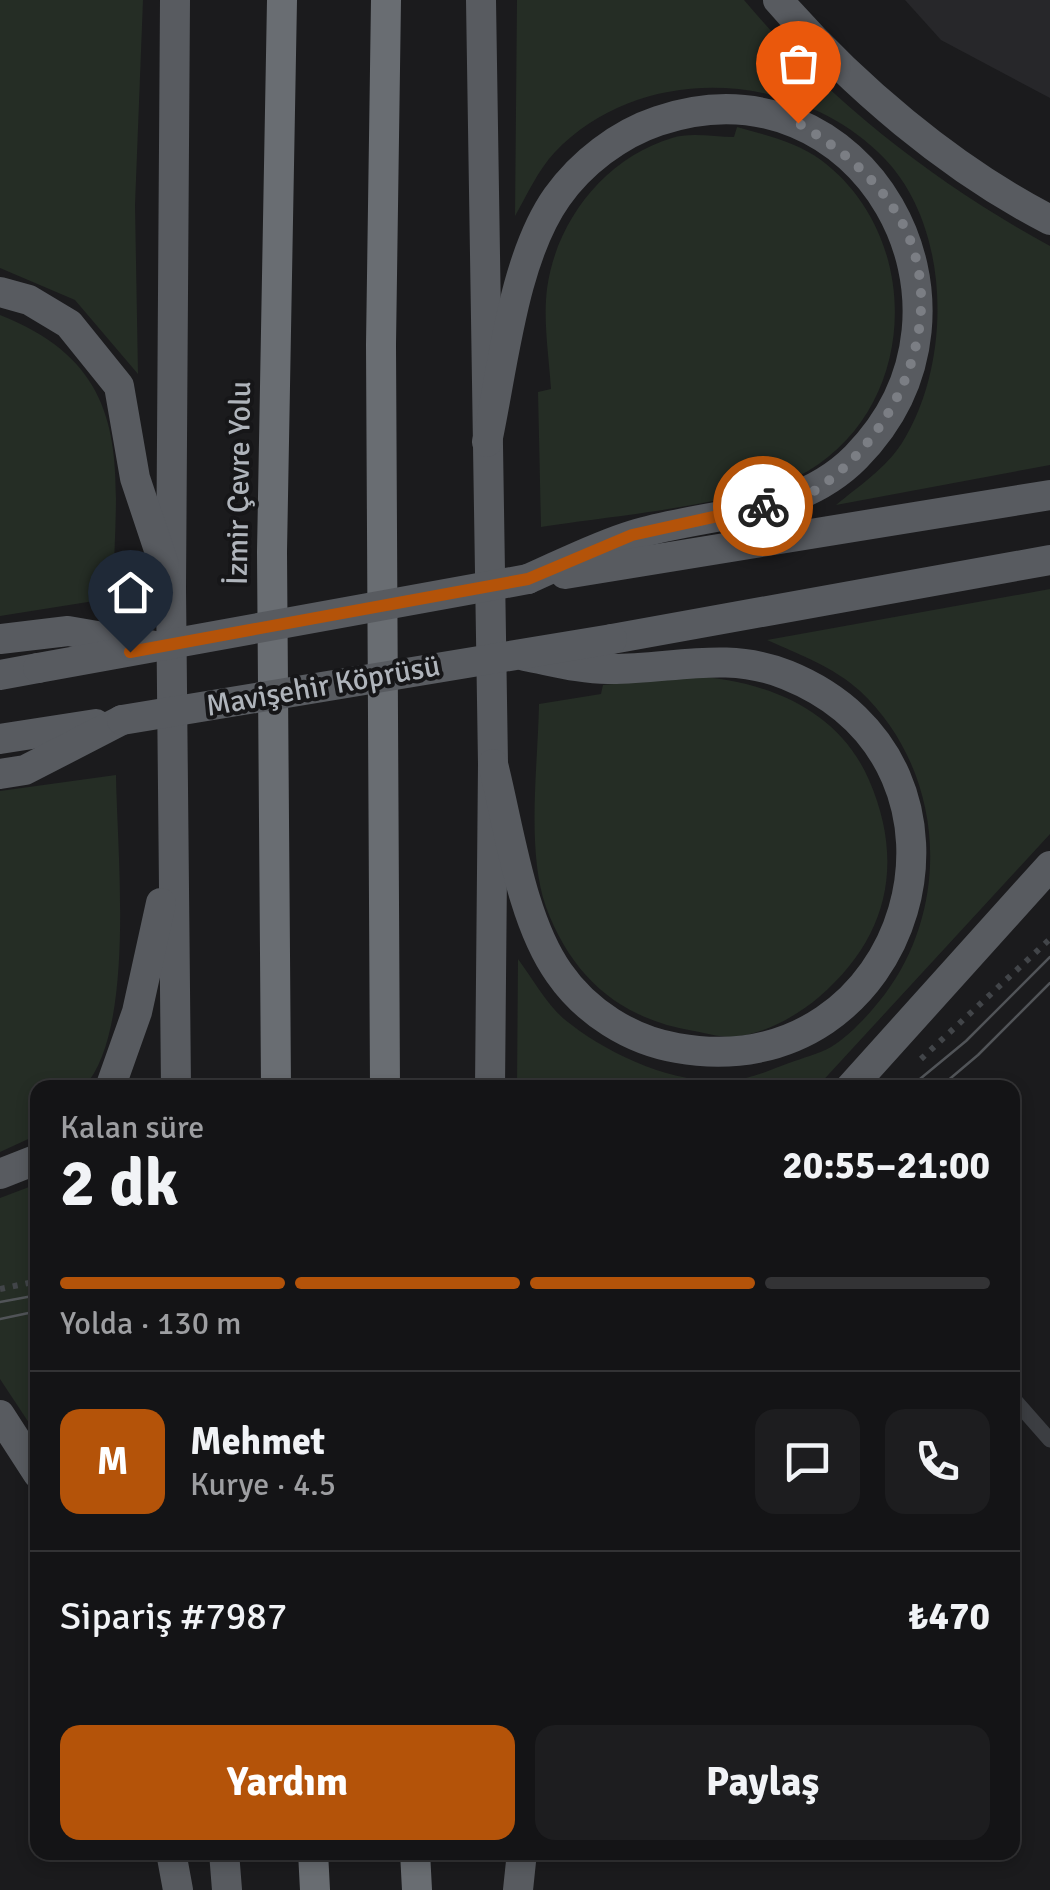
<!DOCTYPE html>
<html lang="tr">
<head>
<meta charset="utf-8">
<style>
  body { margin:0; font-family:Signika,sans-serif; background:#1d1d1f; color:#f1f3f6; height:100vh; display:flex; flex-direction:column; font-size:38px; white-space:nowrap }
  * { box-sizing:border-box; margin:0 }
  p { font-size:32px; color:#9d9ea1 }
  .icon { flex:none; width:55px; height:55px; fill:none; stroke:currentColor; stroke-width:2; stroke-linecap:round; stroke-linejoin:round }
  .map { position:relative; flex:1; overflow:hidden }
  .panel { position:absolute; left:30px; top:1080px; width:990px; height:780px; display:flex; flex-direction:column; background:#141416; border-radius:20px; box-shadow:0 5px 15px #0003,0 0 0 2px #333335 }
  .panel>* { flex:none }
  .pin { position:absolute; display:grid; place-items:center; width:85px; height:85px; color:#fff; margin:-102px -42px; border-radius:50% 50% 50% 0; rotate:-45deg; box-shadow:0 0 10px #0007 }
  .pin .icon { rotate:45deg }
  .courier { position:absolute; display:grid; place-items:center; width:100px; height:100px; margin:-50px; border:8px solid #b45309; border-radius:50%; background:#fff; color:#222; box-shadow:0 2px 12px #0007 }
  .summary em { font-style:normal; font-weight:700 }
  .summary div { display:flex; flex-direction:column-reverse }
  .summary { display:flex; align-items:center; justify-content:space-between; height:170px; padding:0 30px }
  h1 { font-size:65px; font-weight:700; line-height:75px }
  .bar { display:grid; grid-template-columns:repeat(4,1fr); gap:15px 10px; align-content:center; height:120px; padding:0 30px }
  .bar i { height:12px; border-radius:8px; background:#333335 }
  .bar .active { background:#b45309 }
  .bar p { grid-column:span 4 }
  .line { display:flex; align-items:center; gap:25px; padding:0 30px; border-top:2px solid #333335 }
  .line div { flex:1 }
  .round { display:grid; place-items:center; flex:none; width:105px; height:105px; border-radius:20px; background:#1d1d1f }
  .cta { display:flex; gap:20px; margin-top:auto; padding:20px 30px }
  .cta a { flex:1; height:115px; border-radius:20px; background:#b45309; color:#fff; font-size:40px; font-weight:700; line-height:115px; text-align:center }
  .cta a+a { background:#1d1d1f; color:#f1f3f6 }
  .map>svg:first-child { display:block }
</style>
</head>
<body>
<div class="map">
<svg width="1050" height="1890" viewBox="0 0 1050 1890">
  <rect width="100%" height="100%" fill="#1b1b1d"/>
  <!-- built -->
  <path fill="#27272a" d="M 905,0 L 1050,0 L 1050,98 L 941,40 Z"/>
  <!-- green -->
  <g fill="#252d25">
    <path d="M 0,0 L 143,0 L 135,205 L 138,374 L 75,300 L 0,268 Z"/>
    <path d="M 517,0 L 744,0 C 828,100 936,184 1050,246 L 1050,465 L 836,505 C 859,486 886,468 902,443 C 952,364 952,228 884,158 C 800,71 643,60 555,152 C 538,170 527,195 515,216 Z"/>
    <path d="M 737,127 C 765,135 797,142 821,160 C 923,236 920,404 808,471 C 752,504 610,516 541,527 L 538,392 L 551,389 C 549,357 543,321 547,289 C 556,221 605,158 672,138 C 690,132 715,137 734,137 Z"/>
    <path d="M 0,315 C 140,370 115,473 113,598 L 0,616 Z"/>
    <path d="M 1050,589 L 1050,834 L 817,1087 L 517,1087 L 518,959 C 532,978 546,1003 564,1019 C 609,1056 687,1092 746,1078 C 760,1075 775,1068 789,1063 C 802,1058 819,1054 831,1047 C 851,1035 871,1012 885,994 C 953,903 944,770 860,691 C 834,667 798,654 767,640 Z"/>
    <path d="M 691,676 C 764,680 838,708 869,780 C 905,863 888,938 819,997 C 797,1016 761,1036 731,1037 C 719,1037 705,1033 694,1031 C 620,1019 572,977 546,907 C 526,850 538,765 539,704 L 601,694 L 603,685 Z"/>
    <path d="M 116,775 C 117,852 136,1030 84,1087 L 38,1088 L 37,1135 L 0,1152 L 0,791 Z"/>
    <path d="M 37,1184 L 37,1435 L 0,1379 L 0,1198 Z"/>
  </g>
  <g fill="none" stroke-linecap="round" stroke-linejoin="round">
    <!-- path -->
    <g stroke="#424549" stroke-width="6" stroke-dasharray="5 8" stroke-linecap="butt">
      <path d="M 921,1059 L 1050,939"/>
      <path d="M 0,1289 L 38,1281"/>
    </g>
    <!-- service -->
    <path stroke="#3c3e42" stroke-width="15" d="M 1012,1397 L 1050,1440"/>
    <!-- primary -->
    <g stroke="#585b60" stroke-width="30">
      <path d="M 175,0 L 171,588 L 176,1088"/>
      <path d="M 481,0 L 493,764 L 490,1088"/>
      <path d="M 778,0 C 852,85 949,168 1050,220"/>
      <path d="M 0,292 L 29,300 L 69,324 L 119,386 L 135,478 L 164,565"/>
      <path d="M 487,442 C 503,368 513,259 557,197 C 581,163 619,134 658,121 C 862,52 1005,306 856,457 C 797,517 709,512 633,535 C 597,546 562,564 528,579"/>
      <path d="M 565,574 L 1050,495"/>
      <path d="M 0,639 L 68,631 L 155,646"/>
      <path d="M 612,639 L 1050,560"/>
      <path d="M 0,675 L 38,668"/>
      <path d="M 0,739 L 96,724"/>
      <path d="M 493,764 C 509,827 521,920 559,973 C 586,1012 630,1040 677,1048 C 913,1090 1007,764 787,675 C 726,650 670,670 608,669 C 581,669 552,661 525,656"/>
      <path d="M 0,774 L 25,770 L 122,720"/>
      <path d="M 110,1088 L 137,1012 L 161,903"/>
      <path d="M 850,1088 L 1050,866"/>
      <path d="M 0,1174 L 38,1159"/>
      <path d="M 0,1415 L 38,1474"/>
      <path d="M 171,1852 L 178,1890"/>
      <path d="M 224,1852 L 227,1890"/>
      <path d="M 518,1890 L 522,1852"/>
    </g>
    <!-- motorway -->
    <g stroke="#696d72" stroke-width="30">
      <path d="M 276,1088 L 272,552 L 282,0"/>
      <path d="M 385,1088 L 381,345 L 386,0"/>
      <path d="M 313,1852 L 315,1890"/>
      <path d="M 415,1852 L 417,1890"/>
    </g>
    <!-- tram -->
    <g stroke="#515458" stroke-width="2.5">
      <path d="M 909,1088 L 966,1041 L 1050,957"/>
      <path d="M 939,1088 L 978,1055 L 1050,983"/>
      <path d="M 0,1302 L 38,1295"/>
      <path d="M 0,1319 L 38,1311"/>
    </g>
    <!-- primary-bridge -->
    <g stroke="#585b60" stroke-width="30">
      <path d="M 38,668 L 528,579"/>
      <path d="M 122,720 L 612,639"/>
    </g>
  </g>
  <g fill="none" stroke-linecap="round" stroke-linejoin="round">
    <!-- done -->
    <path stroke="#7b7e84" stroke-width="10" stroke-dasharray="0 18" d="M 763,506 C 779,502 800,499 814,491 C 902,434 957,304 894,209 C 869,171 836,146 798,123"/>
    <!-- route -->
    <path stroke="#b45309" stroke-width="12" d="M 130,652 L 528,579 L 632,535 L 763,506"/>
  </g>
  <g text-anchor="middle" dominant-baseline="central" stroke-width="8" stroke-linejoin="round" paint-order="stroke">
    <!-- street labels -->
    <g font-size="30" fill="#afb4bb" stroke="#161618">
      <text transform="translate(239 483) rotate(-89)">İzmir Çevre Yolu</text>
      <text transform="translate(323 686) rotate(-10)">Mavişehir Köprüsü</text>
    </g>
  </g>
</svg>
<div class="pin" style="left:798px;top:123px;background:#ea580c"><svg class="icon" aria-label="bag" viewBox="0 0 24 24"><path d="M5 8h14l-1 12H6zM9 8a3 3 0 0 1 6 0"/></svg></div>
<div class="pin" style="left:130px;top:652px;background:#1f2937"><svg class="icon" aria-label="home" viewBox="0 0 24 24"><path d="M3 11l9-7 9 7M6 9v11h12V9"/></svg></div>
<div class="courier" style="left:763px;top:506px"><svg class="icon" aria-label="bike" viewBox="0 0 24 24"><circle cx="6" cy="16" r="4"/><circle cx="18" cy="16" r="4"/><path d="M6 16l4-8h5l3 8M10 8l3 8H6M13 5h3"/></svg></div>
<section class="panel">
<div class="summary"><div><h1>2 dk</h1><p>Kalan süre</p></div><em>20:55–21:00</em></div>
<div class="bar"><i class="active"></i><i class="active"></i><i class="active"></i><i></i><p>Yolda · 130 m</p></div>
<div class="line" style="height:180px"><b class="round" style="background:#b45309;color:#fff">M</b><div><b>Mehmet</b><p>Kurye · 4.5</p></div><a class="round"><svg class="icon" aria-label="chat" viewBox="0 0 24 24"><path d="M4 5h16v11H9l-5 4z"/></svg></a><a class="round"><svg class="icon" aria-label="phone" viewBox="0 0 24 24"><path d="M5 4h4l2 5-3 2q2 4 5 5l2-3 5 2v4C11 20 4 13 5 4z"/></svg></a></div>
<div class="line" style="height:130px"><div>Sipariş #7987</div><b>₺470</b></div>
<div class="cta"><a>Yardım</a><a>Paylaş</a></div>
</section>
</div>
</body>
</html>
